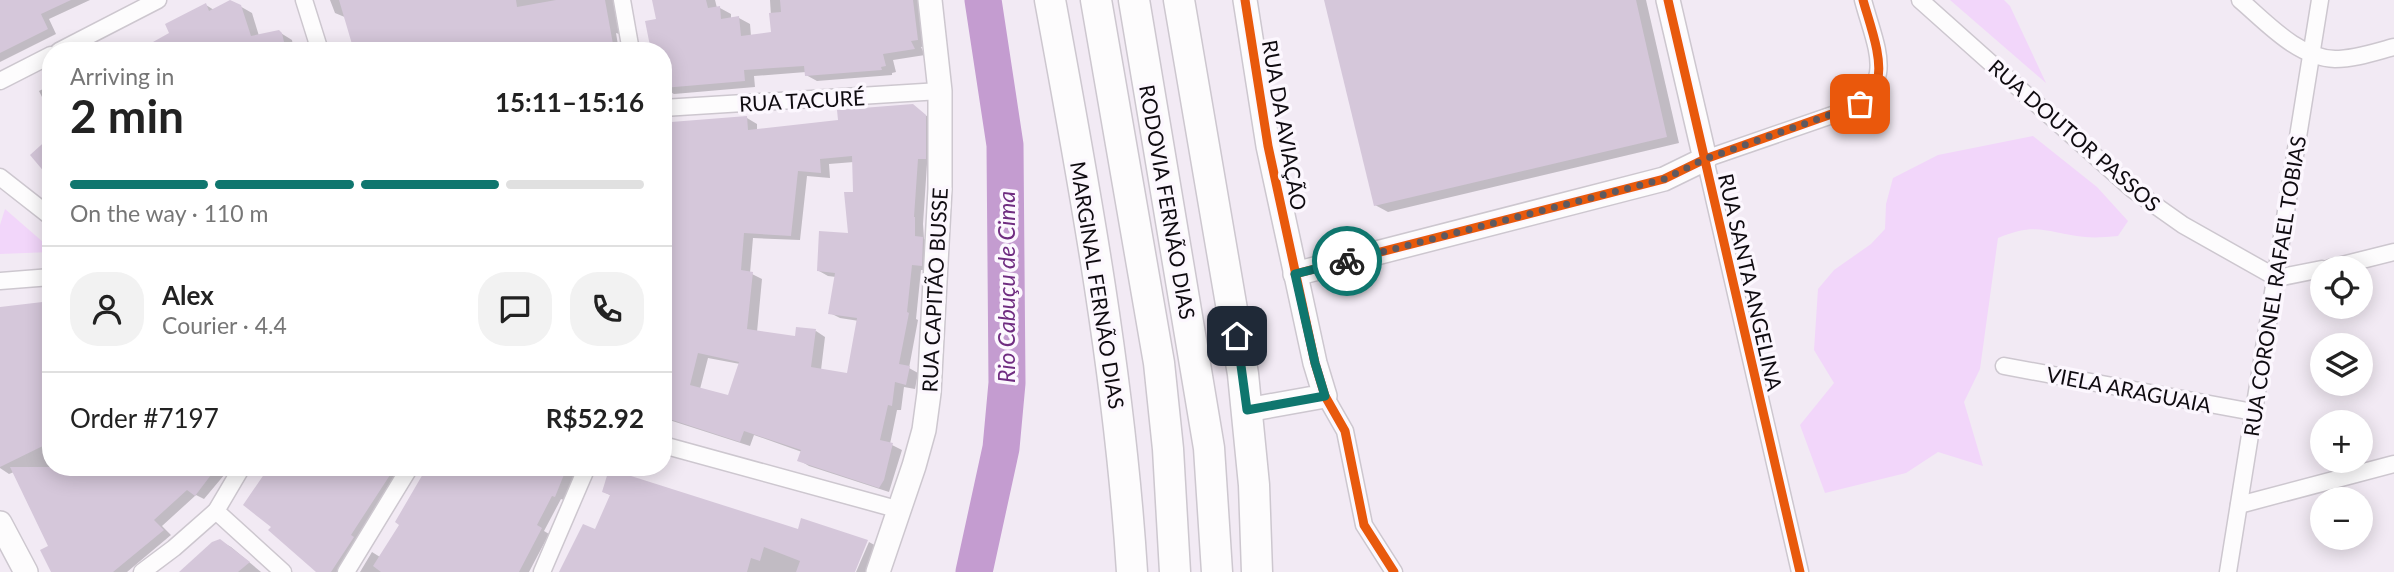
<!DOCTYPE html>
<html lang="en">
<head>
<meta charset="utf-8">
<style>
  body { margin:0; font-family:Lato,sans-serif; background:#f2f2f2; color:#222; height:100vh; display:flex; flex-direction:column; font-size:26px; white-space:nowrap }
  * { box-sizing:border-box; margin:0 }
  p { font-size:23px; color:#767676 }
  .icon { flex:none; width:38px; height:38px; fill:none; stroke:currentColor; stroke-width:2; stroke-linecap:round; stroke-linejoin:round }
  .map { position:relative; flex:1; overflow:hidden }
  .details { position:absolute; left:42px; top:42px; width:630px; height:434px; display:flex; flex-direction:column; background:#fff; border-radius:28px; box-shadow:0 4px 18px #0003 }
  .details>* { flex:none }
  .buttons { position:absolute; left:2310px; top:256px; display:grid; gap:14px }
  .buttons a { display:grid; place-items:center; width:63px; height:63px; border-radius:50%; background:#fff; box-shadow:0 4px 18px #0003; font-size:35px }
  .pin { position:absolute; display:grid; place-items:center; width:60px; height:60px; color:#fff; margin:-30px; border-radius:14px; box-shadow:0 4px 10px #0006 }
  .courier { position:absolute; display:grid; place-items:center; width:70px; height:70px; margin:-35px; border:5px solid #0f766e; border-radius:50%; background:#fff; color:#222; box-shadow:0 2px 9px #0007 }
  .overview em { font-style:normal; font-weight:700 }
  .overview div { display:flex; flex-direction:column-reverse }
  .overview { display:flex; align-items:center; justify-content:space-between; height:119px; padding:0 28px }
  h1 { font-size:46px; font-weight:700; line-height:52px }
  .bar { display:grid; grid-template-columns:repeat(4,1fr); gap:10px 7px; align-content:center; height:84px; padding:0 28px }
  .bar i { height:9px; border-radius:5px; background:#e0e0e0 }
  .bar .selected { background:#0f766e }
  .bar p { grid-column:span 4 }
  .line { display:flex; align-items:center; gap:18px; padding:0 28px; border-top:2px solid #e0e0e0 }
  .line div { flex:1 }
  .round { display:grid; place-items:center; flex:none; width:74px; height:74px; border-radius:28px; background:#f2f2f2 }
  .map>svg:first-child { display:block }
</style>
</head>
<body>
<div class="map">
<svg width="2394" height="572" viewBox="0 0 2394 572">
  <rect width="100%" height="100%" fill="#f2eaf4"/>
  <!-- green -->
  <g fill="#f2d6fa">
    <path d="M 1950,0 L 2004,0 L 2010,6 L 2046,83 Z"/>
    <path d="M 2033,136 L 2097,187 L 2128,221 L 2118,236 C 2107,237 2095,238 2085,237 C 2047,233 2037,221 1998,238 L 1980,369 L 1964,402 L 1983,466 L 1938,452 L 1906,473 L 1825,493 L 1800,425 L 1834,383 L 1814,350 L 1818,289 L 1834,270 L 1871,244 L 1885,229 L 1886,204 L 1893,178 L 1938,155 Z"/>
    <path d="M 5,209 L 51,249 L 51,252 L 0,254 L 0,225 Z"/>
  </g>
  <!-- shadow -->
  <g fill="#0003" fill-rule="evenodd">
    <path d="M 0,0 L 90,0 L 49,19 L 56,34 L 0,62 Z"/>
    <path d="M 330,0 L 613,0 L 619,34 L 616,33 L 619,51 L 356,51 L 347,18 L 335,13 Z"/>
    <path d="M 654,0 L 715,0 L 717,8 L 720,8 L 731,14 L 731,19 L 739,18 L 750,24 L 751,36 L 772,33 L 770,0 L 922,0 L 928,46 L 921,47 L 925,55 L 893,60 L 896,72 L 892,73 L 892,75 L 817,81 L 806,75 L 806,72 L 754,76 L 755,87 L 674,94 L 663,88 L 663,51 Z"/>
    <path d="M 1325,0 L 1646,0 L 1679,143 L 1388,212 L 1375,205 Z"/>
    <path d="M 231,1 L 252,13 L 259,36 L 279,32 L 292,40 L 294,51 L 141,51 L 172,34 L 206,5 L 214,10 Z"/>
    <path d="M 51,85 L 51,115 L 39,91 Z"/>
    <path d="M 913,106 L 935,122 L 935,164 L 927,164 L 923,224 L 924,239 L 932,244 L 931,270 L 921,270 L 916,319 L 918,320 L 909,368 L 918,373 L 915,389 L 904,387 L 901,410 L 897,410 L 890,444 L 902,450 L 889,492 L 809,466 L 799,460 L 802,452 L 754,435 L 750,446 L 663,418 L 663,272 L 669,235 L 663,232 L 663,129 L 747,118 L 757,124 L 757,130 L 840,121 ZM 854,162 L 855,193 L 850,234 L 819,271 L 828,276 L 836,277 L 830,313 L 840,318 L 859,321 L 848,375 L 821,370 L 825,337 L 816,331 L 797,338 L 757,332 L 762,279 L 750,273 L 753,238 L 800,240 L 807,176 L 830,178 L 829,164 ZM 708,358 L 740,364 L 729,397 L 700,389 Z"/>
    <path d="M 51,303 L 51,467 L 230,468 L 204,499 L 196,495 L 162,526 L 171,535 L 127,572 L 52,572 L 50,547 L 14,472 L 9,474 L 0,468 L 0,309 Z"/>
    <path d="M 271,467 L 405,467 L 345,572 L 319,572 L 274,527 Z"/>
    <path d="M 429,467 L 571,467 L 569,473 L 574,476 L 564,500 L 561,499 L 544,531 L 549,534 L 529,572 L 360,572 L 372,552 L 380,557 L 401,525 Z"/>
    <path d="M 604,492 L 852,572 L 563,572 L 596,531 L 612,496 Z"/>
    <path d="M 220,541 L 231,547 L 261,572 L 182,572 Z"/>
    <path d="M 869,542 L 878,547 L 867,572 L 856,572 Z"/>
  </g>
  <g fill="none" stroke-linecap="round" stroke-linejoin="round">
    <!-- river -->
    <path stroke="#c49cd0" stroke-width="37" d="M 974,572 L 1001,448 L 1007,383 L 1005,145 L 983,0"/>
  </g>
  <!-- building -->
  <g fill="#d5c7da" fill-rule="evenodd">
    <path d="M 0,0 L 71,0 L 41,14 L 48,29 L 0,53 Z"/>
    <path d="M 230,0 L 241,5 L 251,36 L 279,30 L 282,33 L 286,51 L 137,51 L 169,33 L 165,24 L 206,3 L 209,11 Z"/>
    <path d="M 339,0 L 516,0 L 517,7 L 556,0 L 605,0 L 613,44 L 610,45 L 611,51 L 354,51 Z"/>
    <path d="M 652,0 L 706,0 L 708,8 L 720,6 L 721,19 L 739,16 L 741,36 L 771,32 L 769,13 L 781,12 L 780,0 L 913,0 L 918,40 L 911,41 L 915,49 L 883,54 L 886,66 L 881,67 L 882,70 L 805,76 L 804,66 L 744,70 L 745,81 L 663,88 L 663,51 L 651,51 L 645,21 L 656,19 Z"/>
    <path d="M 1324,0 L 1636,0 L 1667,137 L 1374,206 Z"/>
    <path d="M 913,104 L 926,115 L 926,159 L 918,159 L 914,217 L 915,217 L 915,236 L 923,237 L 922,266 L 912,265 L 907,312 L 909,313 L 899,364 L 910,366 L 906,385 L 895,382 L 892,406 L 888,405 L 880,440 L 893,443 L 884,480 L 879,488 L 797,461 L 801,450 L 744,431 L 740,442 L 663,417 L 663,271 L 668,231 L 663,231 L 663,127 L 671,122 L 747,116 L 748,130 L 838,120 L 837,110 ZM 852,156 L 853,192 L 844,192 L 848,233 L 819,231 L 817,271 L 835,273 L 828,314 L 857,318 L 847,373 L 811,367 L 816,329 L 796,327 L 795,336 L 747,329 L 753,272 L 741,270 L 744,233 L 791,236 L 798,171 L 821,173 L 820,159 ZM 698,353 L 739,362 L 728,395 L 690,385 Z"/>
    <path d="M 51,136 L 51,180 L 30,155 Z"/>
    <path d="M 51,301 L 51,442 L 0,467 L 0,307 Z"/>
    <path d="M 10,467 L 217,467 L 195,496 L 187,490 L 154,520 L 164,530 L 113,572 L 51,572 L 40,550 L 48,546 Z"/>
    <path d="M 269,467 L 372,467 L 390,475 L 351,535 L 354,537 L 331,572 L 316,572 L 268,530 L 271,527 L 243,505 Z"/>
    <path d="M 427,467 L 567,467 L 555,497 L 552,496 L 537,525 L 542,528 L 519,572 L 381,572 L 373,566 L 399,525 L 395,522 Z"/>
    <path d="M 609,469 L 798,529 L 801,518 L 868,540 L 855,572 L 796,572 L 800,561 L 764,547 L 760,561 L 751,558 L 747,572 L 559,572 L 583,524 L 595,529 L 610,495 L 602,492 Z"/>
    <path d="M 220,539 L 250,562 L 238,572 L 179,572 L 212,542 Z"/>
  </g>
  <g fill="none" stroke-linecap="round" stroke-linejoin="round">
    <!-- street casing -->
    <g stroke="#cdc7cf" stroke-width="19">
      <g id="street">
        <path d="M 304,0 L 320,51"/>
        <path d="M 622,0 L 631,51"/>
        <path d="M 1920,0 L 2132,189 L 2183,225 L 2277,278 L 2322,269"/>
        <path d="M 2240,0 C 2267,23 2298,58 2335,59 C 2355,59 2375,52 2394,47"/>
        <path d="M 59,51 L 158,0"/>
        <path d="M 0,81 L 51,55"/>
        <path d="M 663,108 L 940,91"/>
        <path d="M 0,177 L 51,217"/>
        <path d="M 2330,268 L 2394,252"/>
        <path d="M 0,281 L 51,277"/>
        <path d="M 2004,366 L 2253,412"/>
        <path d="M 1325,396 L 1345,431 L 1364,525 L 1394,572"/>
        <path d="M 663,445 L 900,510"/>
        <path d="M 2239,505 L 2394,464"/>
        <path d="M 216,511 L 283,572"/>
        <path d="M 142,572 L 174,548 L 216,511 L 242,467"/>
        <path d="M 346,572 L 410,467"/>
        <path d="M 542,572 L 587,467"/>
        <path d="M 1800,572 L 1705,159 L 1841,112 C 1899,86 1876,49 1863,0"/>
        <path d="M 2228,572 L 2320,0"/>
      </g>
    </g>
    <!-- secondary casing -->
    <g stroke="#cdc7cf" stroke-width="26">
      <g id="secondary">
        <path d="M 1245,0 L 1268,146 L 1315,363 L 1325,396 L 1247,410"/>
        <path d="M 1295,274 L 1664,179 L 1705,159 L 1668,0"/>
        <path d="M 0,523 L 26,572"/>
        <path d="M 878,572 L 914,466 L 924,430 L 929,393 L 940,189 L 940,91 L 930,0"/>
      </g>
    </g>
    <!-- highway casing -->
    <g stroke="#cdc7cf" stroke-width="33">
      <g id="highway">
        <path d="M 1050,0 C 1085,189 1120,380 1132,572"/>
        <path d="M 1096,0 L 1159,363 L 1168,449 L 1175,572"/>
        <path d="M 1134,0 L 1209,448 L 1217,572"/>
        <path d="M 1179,0 L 1243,374 L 1254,485 L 1257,572"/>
      </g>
    </g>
    <!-- street -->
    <use href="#street" stroke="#fdfcfd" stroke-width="16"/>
    <!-- secondary -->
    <use href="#secondary" stroke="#fdfcfd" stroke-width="23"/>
    <!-- highway -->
    <use href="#highway" stroke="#fdfcfd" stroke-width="30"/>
    <!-- cycleway casing -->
    <g stroke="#fcf7fe" stroke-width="13">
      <g id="cycleway">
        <path d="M 1245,0 L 1268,146 L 1315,363 L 1325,396 L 1345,431 L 1364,525 L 1394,572"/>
        <path d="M 1668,0 L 1800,572"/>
        <path d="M 1295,274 L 1664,179 L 1705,159 L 1860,104 C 1866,98 1875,91 1877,82 C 1884,60 1869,22 1863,0"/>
      </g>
    </g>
    <!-- cycleway -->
    <use href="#cycleway" stroke="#e8590c" stroke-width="9"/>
  </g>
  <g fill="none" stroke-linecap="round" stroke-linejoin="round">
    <!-- done -->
    <path stroke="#5e5960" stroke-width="7" stroke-dasharray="0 12.6" d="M 1347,261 L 1664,179 L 1705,159 L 1860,104"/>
    <!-- route -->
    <path stroke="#0f766e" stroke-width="9" d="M 1237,336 L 1247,410 L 1325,396 L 1315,363 L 1295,274 L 1347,261"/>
  </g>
  <g text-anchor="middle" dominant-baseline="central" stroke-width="7" stroke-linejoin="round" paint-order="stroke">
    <!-- street labels -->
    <g font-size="21" fill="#0f0b10" stroke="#fcf7fe">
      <text transform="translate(802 100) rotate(-3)">RUA TACURÉ</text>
      <text transform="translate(1285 125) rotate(80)">RUA DA AVIAÇÃO</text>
      <text transform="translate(2075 135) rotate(41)">RUA DOUTOR PASSOS</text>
      <text transform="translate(1168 202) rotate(80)">RODOVIA FERNÃO DIAS</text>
      <text transform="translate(1751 282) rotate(77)">RUA SANTA ANGELINA</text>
      <text transform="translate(1098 285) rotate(81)">MARGINAL FERNÃO DIAS</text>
      <text transform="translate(2274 286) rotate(-81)">RUA CORONEL RAFAEL TOBIAS</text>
      <text transform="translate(934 290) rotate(-87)">RUA CAPITÃO BUSSE</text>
      <text transform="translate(2129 389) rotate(11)">VIELA ARAGUAIA</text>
    </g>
    <!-- water labels -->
    <g font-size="23" font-style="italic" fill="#6f2c80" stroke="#fcf7fe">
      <text transform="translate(1006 287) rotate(-90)">Rio Cabuçu de Cima</text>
    </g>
  </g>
</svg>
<div class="buttons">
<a><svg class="icon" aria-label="locate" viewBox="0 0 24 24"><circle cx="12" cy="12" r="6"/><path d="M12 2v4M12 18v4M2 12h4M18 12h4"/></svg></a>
<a><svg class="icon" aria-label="layers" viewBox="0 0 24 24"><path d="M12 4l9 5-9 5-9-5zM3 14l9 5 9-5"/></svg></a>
<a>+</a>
<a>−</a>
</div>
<div class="pin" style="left:1860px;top:104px;background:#ea580c"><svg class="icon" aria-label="bag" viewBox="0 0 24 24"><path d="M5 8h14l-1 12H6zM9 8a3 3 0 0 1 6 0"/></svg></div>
<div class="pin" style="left:1237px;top:336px;background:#1f2937"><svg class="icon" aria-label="home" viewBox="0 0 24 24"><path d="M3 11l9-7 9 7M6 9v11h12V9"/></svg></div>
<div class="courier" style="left:1347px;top:261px"><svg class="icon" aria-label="bike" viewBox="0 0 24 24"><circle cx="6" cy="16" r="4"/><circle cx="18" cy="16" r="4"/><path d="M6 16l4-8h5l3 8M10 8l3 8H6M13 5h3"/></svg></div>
<section class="details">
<div class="overview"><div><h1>2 min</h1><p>Arriving in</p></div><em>15:11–15:16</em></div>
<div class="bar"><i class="selected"></i><i class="selected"></i><i class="selected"></i><i></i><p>On the way · 110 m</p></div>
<div class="line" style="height:126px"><a class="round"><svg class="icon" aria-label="person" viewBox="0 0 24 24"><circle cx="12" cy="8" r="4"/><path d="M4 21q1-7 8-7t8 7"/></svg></a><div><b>Alex</b><p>Courier · 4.4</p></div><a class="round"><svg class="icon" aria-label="chat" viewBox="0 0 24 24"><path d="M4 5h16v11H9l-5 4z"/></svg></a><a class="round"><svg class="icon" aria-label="phone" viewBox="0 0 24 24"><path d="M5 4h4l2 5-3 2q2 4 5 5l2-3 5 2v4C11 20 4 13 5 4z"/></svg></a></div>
<div class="line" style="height:91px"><div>Order #7197</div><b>R$52.92</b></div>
</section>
</div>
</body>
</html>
